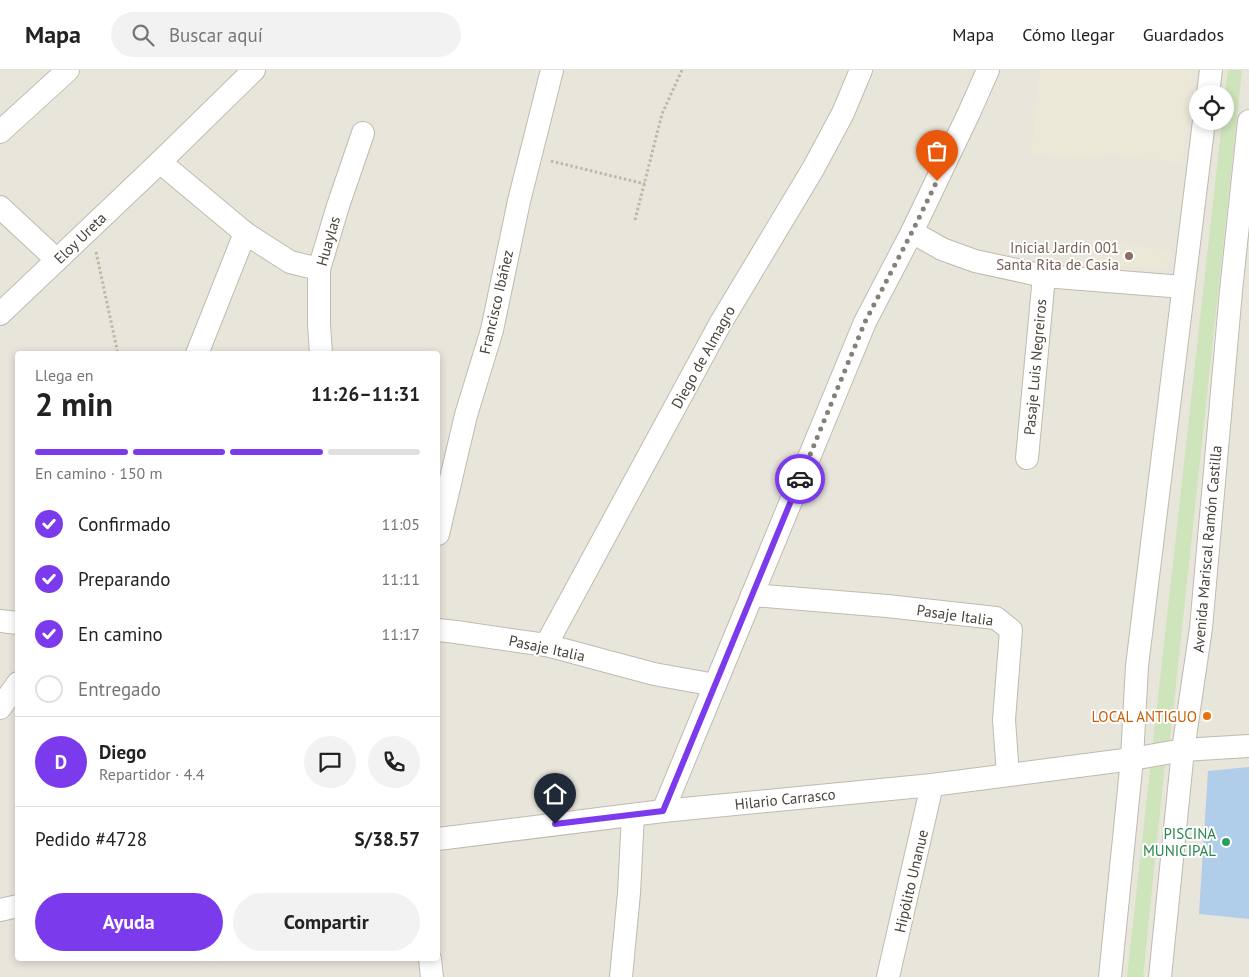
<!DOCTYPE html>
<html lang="es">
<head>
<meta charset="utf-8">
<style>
  body { margin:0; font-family:"PT Sans",sans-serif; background:#f2f2f2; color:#222; height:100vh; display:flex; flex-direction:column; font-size:19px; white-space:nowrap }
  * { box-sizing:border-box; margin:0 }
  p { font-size:16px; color:#767676 }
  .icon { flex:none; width:28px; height:28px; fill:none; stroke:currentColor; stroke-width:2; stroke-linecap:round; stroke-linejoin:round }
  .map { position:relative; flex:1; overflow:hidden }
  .side { position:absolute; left:15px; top:281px; width:425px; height:610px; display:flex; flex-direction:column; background:#fff; border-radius:5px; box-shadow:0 2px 8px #0003 }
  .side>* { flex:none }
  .fabs { position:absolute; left:1189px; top:15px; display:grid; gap:10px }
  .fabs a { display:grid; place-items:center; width:45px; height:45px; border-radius:50%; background:#fff; box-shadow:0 2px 8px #0003; font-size:25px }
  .pin { position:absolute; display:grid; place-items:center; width:42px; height:42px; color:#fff; margin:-51px -21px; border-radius:50% 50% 50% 0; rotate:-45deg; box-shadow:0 0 5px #0007 }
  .pin .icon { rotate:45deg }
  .courier { position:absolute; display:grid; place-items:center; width:50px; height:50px; margin:-25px; border:4px solid #7c3aed; border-radius:50%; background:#fff; color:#222; box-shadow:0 1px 6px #0007 }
  .headline em { font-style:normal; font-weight:700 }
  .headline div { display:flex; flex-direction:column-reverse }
  .headline { display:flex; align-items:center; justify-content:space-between; height:85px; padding:0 20px }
  h1 { font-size:32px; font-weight:700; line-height:38px }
  .bar { display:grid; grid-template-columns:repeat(4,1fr); gap:8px 5px; align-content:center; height:60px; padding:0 20px }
  .bar i { height:6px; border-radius:4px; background:#e0e0e0 }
  .bar .current { background:#7c3aed }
  .bar p { grid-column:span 4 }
  .line { display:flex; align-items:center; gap:12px; padding:0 20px; border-top:1px solid #e0e0e0 }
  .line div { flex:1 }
  .round { display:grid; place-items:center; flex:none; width:52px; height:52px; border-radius:26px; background:#f2f2f2 }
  ol { padding:0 20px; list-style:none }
  li { display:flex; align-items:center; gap:15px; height:55px }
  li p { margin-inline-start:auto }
  li .icon { padding:5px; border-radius:50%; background:#7c3aed; color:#fff; stroke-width:4 }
  li:last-child { color:#767676 }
  li i { width:28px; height:28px; border:2px solid #e0e0e0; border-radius:50% }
  .primary-button { display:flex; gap:10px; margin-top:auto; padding:10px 20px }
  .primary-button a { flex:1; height:58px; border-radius:30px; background:#7c3aed; color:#fff; font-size:20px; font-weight:700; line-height:58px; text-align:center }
  .primary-button a+a { background:#f2f2f2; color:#222 }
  header { display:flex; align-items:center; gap:30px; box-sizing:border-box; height:70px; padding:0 25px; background:#fff; border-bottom:1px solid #e0e0e0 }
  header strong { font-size:24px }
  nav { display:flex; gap:28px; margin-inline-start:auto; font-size:18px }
  .search { width:350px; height:45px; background:#f2f2f2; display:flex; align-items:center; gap:12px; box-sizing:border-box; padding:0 18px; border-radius:28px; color:#767676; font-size:19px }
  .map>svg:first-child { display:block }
</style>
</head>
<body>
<header>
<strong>Mapa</strong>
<div class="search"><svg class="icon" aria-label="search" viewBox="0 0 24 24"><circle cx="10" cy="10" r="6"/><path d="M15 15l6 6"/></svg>Buscar aquí</div>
<nav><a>Mapa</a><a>Cómo llegar</a><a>Guardados</a></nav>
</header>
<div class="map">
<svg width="1249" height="907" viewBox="0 0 1249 907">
  <rect width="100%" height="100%" fill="#f5f3ec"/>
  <!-- residential -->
  <path fill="#e8e5db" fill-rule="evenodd" d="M 0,0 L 1249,0 L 1249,907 L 0,907 ZM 1198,24 L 1225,24 L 1225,51 L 1198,51 ZM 18,284 L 438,284 L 438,889 L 18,889 Z"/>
  <!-- education -->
  <g fill="#ece8d8">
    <path d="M 1040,0 L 1194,0 L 1182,93 L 1107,84 L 1086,89 L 1031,83 Z"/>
    <path d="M 1092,170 L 1169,180 L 1166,200 L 1089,193 Z"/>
  </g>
  <!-- green -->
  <path fill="#cee4ba" d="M 1228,0 L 1242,0 L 1169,679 L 1166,683 L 1143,907 L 1127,907 L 1222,51 L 1225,51 L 1225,24 Z"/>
  <!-- water -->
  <path fill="#b0ceea" d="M 1249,697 L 1249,849 L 1199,844 L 1208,701 Z"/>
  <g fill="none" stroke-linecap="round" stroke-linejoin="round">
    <!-- minor casing -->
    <g stroke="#bfbbb0" stroke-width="24">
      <g id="minor">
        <path d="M 1208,24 L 1211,0"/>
        <path d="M 0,62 L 68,0"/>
        <path d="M 160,92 L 245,163 L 290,192 L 319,199"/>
        <path d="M 0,137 L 57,190"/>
        <path d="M 912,162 L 942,179 L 975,191 L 1044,206 L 1183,217"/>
        <path d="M 0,244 L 160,92 L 254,0"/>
        <path d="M 197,284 L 245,163"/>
        <path d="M 321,284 L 319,254 L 319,199 L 338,136 L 363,63"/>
        <path d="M 1027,388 L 1044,206"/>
        <path d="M 438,464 L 466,345 L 492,260 L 519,131 L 552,0"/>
        <path d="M 752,525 L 887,536 L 996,548 L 1011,560 L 1004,650 L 1008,705"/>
        <path d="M 0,551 L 18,553"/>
        <path d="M 438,560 L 456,562 L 546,575 L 654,604 L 715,615"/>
        <path d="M 546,575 L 720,254 L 813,99 L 843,43 L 861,0"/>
        <path d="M 0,638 L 18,613"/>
        <path d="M 663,741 L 865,252 L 912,162 L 969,43 L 988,0"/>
        <path d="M 438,769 L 663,741 L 932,715 L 1132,689 L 1183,680 L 1249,676"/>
        <path d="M 0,840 L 18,836"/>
        <path d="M 430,889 L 432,907"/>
        <path d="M 621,907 L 629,823 L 633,745"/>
        <path d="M 888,907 L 932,715"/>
        <path d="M 1110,907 L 1132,689 L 1137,596 L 1204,51"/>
        <path d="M 1160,907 L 1183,680 L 1201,558 L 1231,221 L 1249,51"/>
      </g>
    </g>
    <!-- path -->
    <g stroke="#c0b8a2" stroke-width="3" stroke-dasharray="2.5 2.5" stroke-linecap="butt">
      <path d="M 551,91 L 645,114"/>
      <path d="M 635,150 L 662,44 L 682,0"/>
      <path d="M 96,182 L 118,284"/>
    </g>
    <!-- minor -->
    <use href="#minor" stroke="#fff" stroke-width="22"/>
  </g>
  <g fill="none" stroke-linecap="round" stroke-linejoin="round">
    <!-- done -->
    <path stroke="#858178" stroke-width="5" stroke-dasharray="0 9" d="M 800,409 L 865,252 L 912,162 L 937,111"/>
    <!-- route -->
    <path stroke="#7c3aed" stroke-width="6" d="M 555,754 L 663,741 L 800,409"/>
  </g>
  <!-- markers -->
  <circle fill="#8d6e63" stroke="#fff" stroke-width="2" cx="1129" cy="186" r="5"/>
  <circle fill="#e8710a" stroke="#fff" stroke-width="2" cx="1207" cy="646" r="5"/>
  <circle fill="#2e9e5b" stroke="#fff" stroke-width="2" cx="1226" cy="772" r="5"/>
  <g text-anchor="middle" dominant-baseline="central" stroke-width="4" stroke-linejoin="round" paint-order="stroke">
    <!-- street labels -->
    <g font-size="15" fill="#49443a" stroke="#fff">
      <text transform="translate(80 168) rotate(-44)">Eloy Ureta</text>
      <text transform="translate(328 171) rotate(-74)">Huaylas</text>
      <text transform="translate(496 232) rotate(-77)">Francisco Ibáñez</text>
      <text transform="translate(703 287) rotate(-61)">Diego de Almagro</text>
      <text transform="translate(1035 297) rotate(-85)">Pasaje Luis Negreiros</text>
      <text transform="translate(1207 479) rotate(-85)">Avenida Mariscal Ramón Castilla</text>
      <text transform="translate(955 545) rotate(8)">Pasaje Italia</text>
      <text transform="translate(547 578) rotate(12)">Pasaje Italia</text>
      <text transform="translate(785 729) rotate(-6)">Hilario Carrasco</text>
      <text transform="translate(911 811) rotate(-77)">Hipólito Unanue</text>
    </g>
    <!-- education labels -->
    <g font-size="15" fill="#785e54" stroke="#fff" text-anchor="end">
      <text x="1119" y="177">Inicial Jardín 001<tspan x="1119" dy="17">Santa Rita de Casia</tspan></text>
    </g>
    <!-- food labels -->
    <g font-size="15" fill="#c56008" stroke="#fff" text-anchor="end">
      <text x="1197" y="646">LOCAL ANTIGUO</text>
    </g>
    <!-- leisure labels -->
    <g font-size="15" fill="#27864d" stroke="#fff" text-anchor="end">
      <text x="1216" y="763">PISCINA<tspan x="1216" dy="17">MUNICIPAL</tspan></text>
    </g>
  </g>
</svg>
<div class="fabs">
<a><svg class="icon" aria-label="locate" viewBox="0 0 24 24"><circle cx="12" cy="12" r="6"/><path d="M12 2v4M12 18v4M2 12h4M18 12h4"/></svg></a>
</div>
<div class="pin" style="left:937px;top:111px;background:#ea580c"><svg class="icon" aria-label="bag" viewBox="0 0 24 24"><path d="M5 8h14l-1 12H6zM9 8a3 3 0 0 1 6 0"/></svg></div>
<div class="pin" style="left:555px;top:754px;background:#1f2937"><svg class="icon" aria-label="home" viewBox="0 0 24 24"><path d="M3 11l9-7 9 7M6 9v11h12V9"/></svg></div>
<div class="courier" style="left:800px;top:409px"><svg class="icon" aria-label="car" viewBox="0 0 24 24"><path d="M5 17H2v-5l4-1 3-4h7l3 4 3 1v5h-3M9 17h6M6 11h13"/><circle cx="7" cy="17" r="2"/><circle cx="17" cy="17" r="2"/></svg></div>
<section class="side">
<div class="headline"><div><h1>2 min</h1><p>Llega en</p></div><em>11:26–11:31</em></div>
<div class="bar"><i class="current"></i><i class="current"></i><i class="current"></i><i></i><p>En camino · 150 m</p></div>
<ol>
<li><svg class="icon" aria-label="check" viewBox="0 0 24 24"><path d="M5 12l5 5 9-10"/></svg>Confirmado<p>11:05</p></li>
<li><svg class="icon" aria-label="check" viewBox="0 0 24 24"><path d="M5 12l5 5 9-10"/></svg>Preparando<p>11:11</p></li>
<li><svg class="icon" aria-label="check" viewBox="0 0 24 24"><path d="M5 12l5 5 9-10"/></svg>En camino<p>11:17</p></li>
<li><i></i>Entregado</li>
</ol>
<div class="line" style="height:90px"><b class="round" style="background:#7c3aed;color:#fff">D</b><div><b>Diego</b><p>Repartidor · 4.4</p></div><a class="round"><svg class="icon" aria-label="chat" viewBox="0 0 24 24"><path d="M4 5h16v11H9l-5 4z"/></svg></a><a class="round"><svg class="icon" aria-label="phone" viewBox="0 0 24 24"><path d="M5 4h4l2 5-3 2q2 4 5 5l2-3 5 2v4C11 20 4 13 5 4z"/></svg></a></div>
<div class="line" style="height:65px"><div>Pedido #4728</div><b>S/38.57</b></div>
<div class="primary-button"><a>Ayuda</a><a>Compartir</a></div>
</section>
</div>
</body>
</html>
